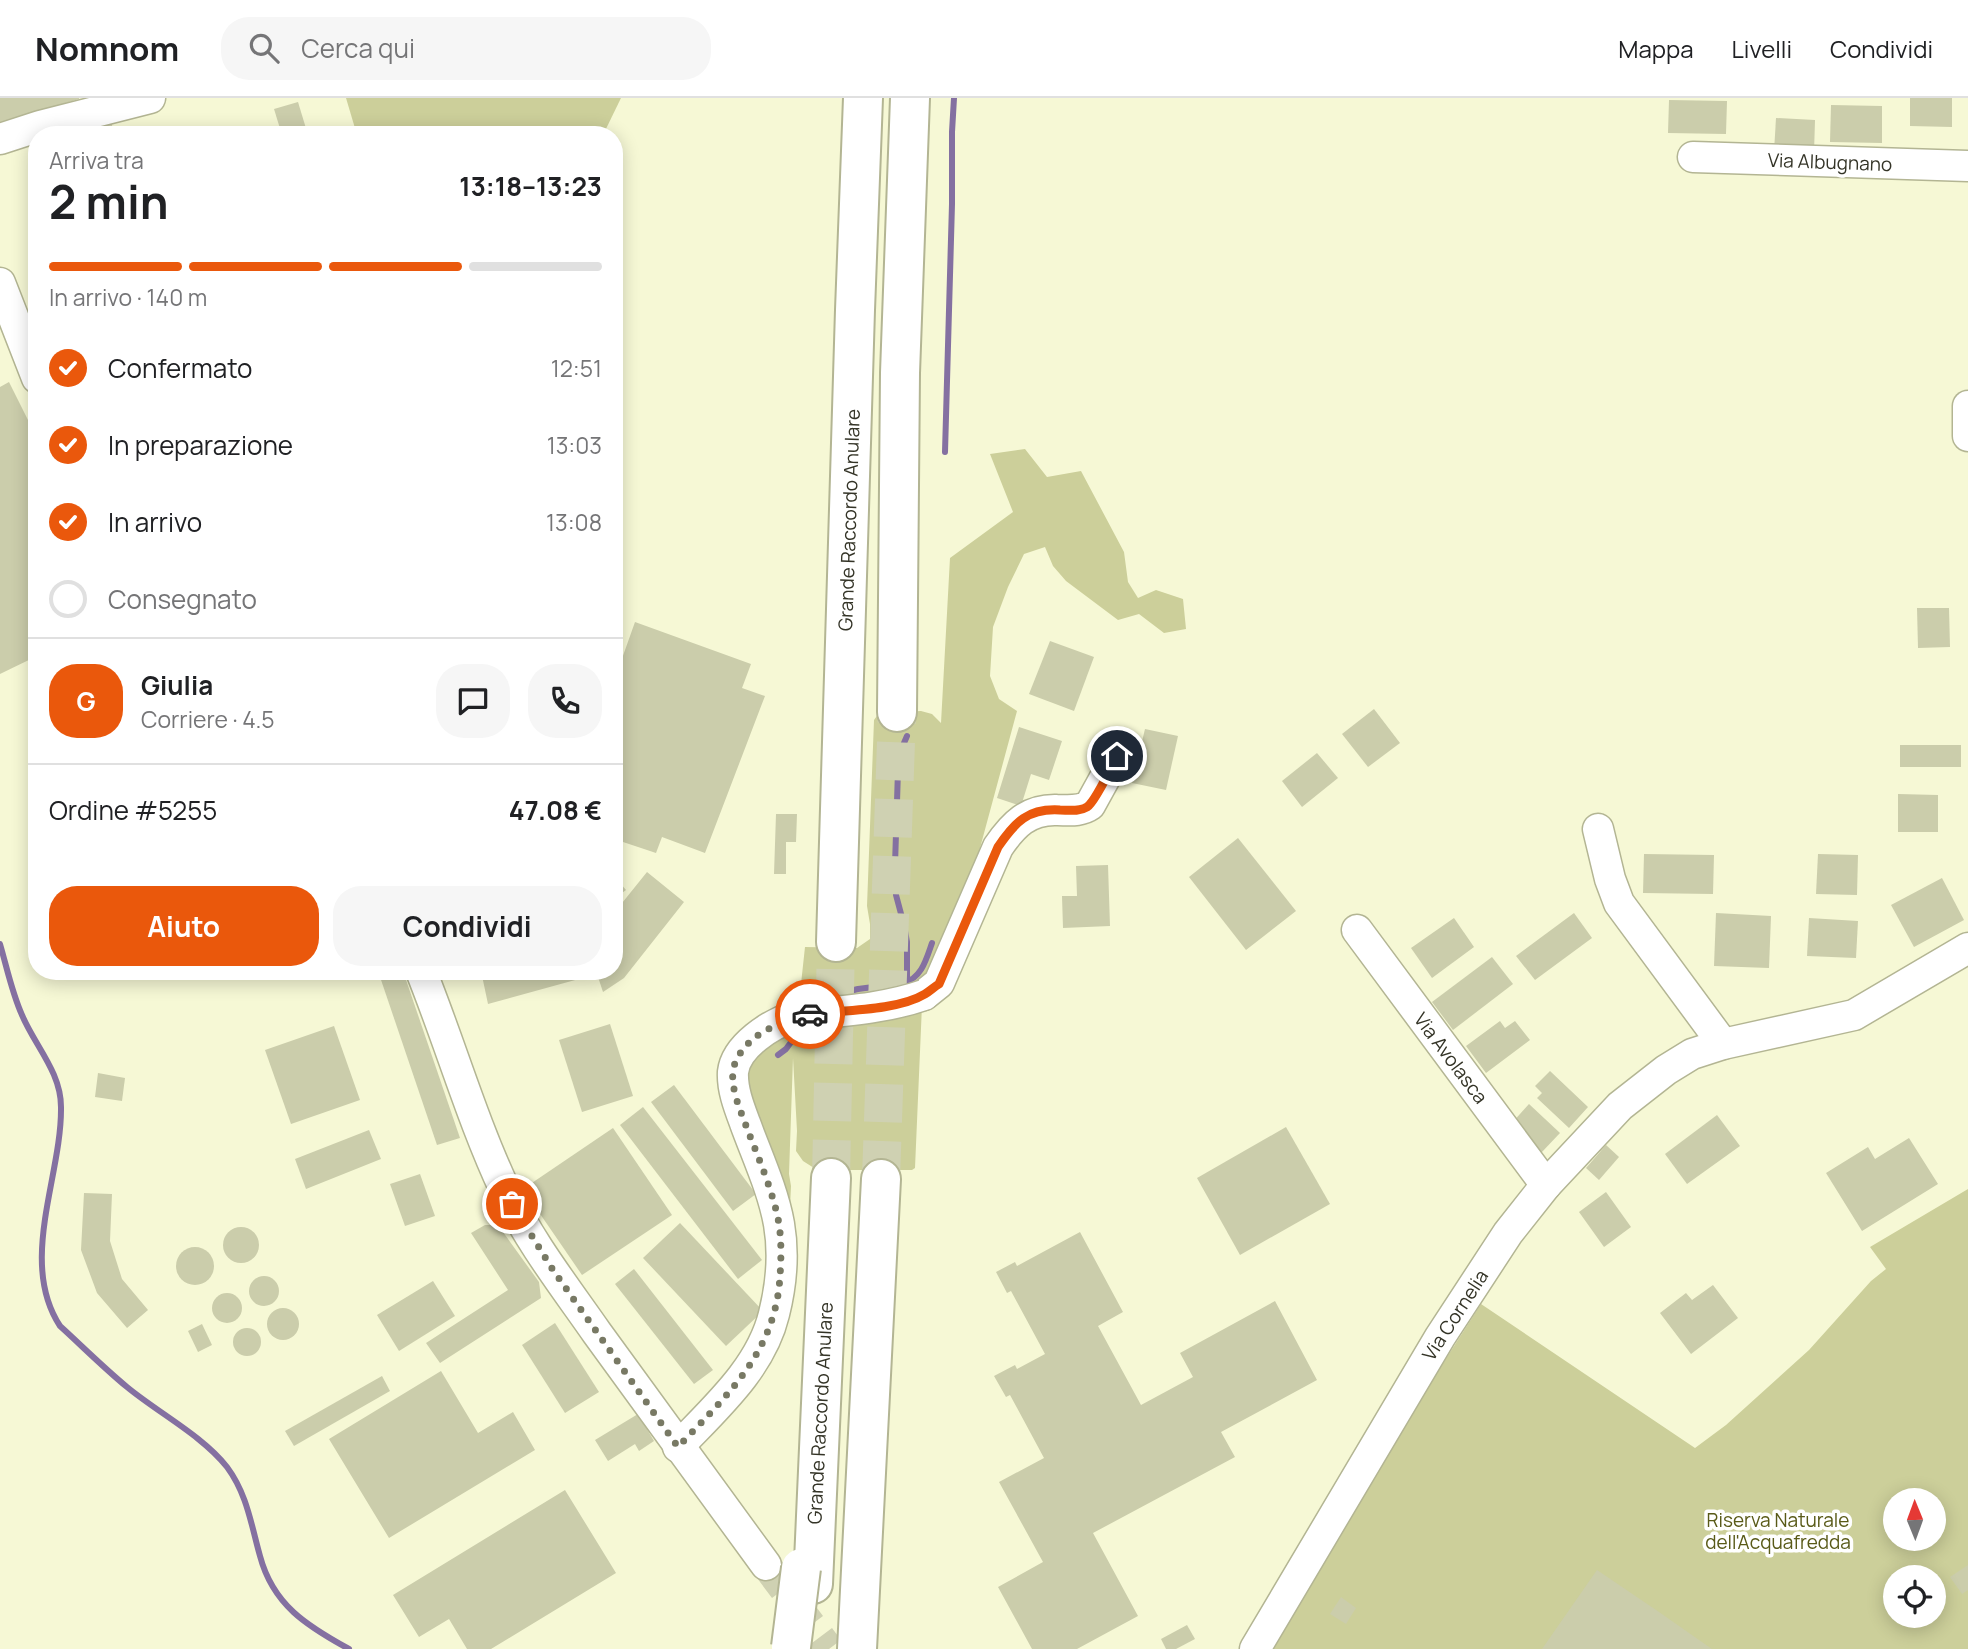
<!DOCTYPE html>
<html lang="it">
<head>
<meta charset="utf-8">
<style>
  body { margin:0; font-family:Manrope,sans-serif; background:#f6f6f6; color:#202124; height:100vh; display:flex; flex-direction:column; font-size:26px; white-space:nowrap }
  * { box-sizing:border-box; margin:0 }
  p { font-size:23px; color:#757577 }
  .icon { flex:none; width:38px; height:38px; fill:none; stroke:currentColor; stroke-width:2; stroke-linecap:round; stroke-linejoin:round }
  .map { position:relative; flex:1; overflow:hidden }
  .panel { position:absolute; left:28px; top:28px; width:595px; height:854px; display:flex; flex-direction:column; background:#fff; border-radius:28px; box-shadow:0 4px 18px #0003 }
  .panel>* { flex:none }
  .needle { width:46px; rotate:359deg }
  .controls { position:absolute; left:1883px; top:1390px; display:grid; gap:14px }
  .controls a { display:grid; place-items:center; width:63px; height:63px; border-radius:50%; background:#fff; box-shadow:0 4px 18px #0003; font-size:35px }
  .pin { position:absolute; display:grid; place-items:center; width:60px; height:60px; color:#fff; margin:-30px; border:4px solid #fff; border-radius:50%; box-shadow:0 2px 7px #0007 }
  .courier { position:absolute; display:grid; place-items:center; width:70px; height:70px; margin:-35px; border:5px solid #ea580c; border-radius:50%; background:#fff; color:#222; box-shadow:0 2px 9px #0007 }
  .overview em { font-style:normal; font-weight:700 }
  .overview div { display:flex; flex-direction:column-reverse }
  .overview { display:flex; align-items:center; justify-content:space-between; height:119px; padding:0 21px }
  h1 { font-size:46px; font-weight:700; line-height:52px }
  .bar { display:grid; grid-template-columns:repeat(4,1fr); gap:10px 7px; align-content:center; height:84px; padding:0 21px }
  .bar i { height:9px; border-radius:5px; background:#e0e0e0 }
  .bar .selected { background:#ea580c }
  .bar p { grid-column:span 4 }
  .line { display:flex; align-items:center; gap:18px; padding:0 21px; border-top:2px solid #e0e0e0 }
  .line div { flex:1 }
  .round { display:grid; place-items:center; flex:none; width:74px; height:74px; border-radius:28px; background:#f6f6f6 }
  ol { padding:0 21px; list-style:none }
  li { display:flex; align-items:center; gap:21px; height:77px }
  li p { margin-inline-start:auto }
  li .icon { padding:7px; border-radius:50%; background:#ea580c; color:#fff; stroke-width:4 }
  li:last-child { color:#757577 }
  li i { width:38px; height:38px; border:4px solid #e0e0e0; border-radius:50% }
  .button { display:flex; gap:14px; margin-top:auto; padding:14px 21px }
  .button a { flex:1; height:80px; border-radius:28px; background:#ea580c; color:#fff; font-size:28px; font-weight:700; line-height:80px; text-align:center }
  .button a+a { background:#f6f6f6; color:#202124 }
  header { display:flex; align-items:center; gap:42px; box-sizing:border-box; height:98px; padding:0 35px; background:#fff; border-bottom:2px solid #e0e0e0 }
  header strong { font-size:33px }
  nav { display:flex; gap:38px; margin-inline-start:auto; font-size:24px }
  .search { width:490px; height:63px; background:#f6f6f6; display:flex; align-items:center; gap:18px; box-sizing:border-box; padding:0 24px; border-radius:28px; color:#757577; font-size:26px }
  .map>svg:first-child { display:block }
</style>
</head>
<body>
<header>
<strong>Nomnom</strong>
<div class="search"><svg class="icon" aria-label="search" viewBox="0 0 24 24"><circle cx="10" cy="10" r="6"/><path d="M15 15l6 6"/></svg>Cerca qui</div>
<nav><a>Mappa</a><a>Livelli</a><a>Condividi</a></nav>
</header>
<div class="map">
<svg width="1968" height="1551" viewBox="0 0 1968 1551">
  <rect width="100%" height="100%" fill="#f6f8d5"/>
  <!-- green -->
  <g fill="#cccf9a" fill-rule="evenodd">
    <path d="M 346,0 L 621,0 L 603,37 L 357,37 Z"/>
    <path d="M 1025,351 L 1047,379 L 1081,373 L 1124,454 L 1128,484 L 1138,500 L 1156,492 L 1183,501 L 1186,531 L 1164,535 L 1139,516 L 1118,522 L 1066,483 L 1053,468 L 1045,449 L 1024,456 L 1008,489 L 993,529 L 990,578 L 999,601 L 1017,613 L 973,776 L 935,875 L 916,890 L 796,906 L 800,895 L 805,849 L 857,850 L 870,841 L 870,826 L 867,808 L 874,622 L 879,615 L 921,613 L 932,616 L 941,625 L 950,460 L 1013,414 L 990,356 Z"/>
    <path d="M 922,907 L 915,1070 L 912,1072 L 833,1072 L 814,1070 L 803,1063 L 796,1053 L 797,1033 L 793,960 L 789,1076 L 791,1088 L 789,1130 L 741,983 L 762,941 L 780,932 Z"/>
    <path d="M 1968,1091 L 1968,1551 L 1273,1551 C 1338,1433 1408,1319 1481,1206 L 1695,1350 L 1726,1327 L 1809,1252 L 1871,1183 L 1886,1171 L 1870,1149 ZM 1895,1402 L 1934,1402 L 1934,1440 L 1895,1440 ZM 1895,1479 L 1934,1479 L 1934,1517 L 1895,1517 Z"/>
  </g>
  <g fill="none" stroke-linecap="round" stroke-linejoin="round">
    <!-- stream -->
    <g stroke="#8470a1" stroke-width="6">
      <path d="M 945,354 L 952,106 L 952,34 L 954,0"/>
      <path d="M 0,846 C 7,870 12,895 22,917 C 35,948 61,974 61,1009 C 62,1078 18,1164 60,1228 C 82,1248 104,1270 127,1289 C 157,1314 203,1338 227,1369 C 247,1396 251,1426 260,1458 C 273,1507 307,1528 349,1551"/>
      <path d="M 907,884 L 907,844 L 904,827 L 896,797 L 895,767 L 898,672 L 901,652 L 907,638"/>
      <path d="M 818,901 L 858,891 L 904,885 C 922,879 926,862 932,845"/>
      <path d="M 778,957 L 786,951 L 803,928"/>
    </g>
  </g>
  <!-- building -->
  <g fill="#cbcdab">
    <path d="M 0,0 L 79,0 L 79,1 L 0,25 Z"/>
    <path d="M 1910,0 L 1952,0 L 1952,29 L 1910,28 Z"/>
    <path d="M 1669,2 L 1727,3 L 1726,36 L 1668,35 Z"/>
    <path d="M 298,4 L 308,37 L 282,37 L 274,11 Z"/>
    <path d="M 1831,7 L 1882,8 L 1882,45 L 1830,44 Z"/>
    <path d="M 1776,20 L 1815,22 L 1814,55 L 1774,54 Z"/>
    <path d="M 111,24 L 115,37 L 84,37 L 83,32 Z"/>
    <path d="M 9,284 L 37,340 L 37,558 L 0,576 L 0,289 Z"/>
    <path d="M 1917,510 L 1949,510 L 1950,549 L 1918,550 Z"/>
    <path d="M 635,524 L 751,566 L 742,590 L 765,598 L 705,755 L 662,739 L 656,755 L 614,741 L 614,583 Z"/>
    <path d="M 1050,543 L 1094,559 L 1074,613 L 1029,596 Z"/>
    <path d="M 1374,611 L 1400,645 L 1368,669 L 1342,636 Z"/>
    <path d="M 1019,629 L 1062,643 L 1049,682 L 1031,676 L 1021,708 L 997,700 Z"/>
    <path d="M 1145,631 L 1178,638 L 1166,692 L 1132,685 Z"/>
    <rect x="1900" y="647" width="61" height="22"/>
    <path d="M 1317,655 L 1338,680 L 1302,709 L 1282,683 Z"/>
    <path d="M 1898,696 L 1938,697 L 1938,734 L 1898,734 Z"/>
    <path d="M 776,716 L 797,716 L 796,744 L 786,744 L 786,776 L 774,776 Z"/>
    <path d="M 1238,740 L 1296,813 L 1246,852 L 1189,779 Z"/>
    <path d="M 1644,756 L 1714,757 L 1713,796 L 1643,795 Z"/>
    <path d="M 1818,756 L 1858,757 L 1857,797 L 1816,796 Z"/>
    <path d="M 1108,767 L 1110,828 L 1063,830 L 1062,798 L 1077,798 L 1076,768 Z"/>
    <path d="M 647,774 L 684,804 L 624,880 L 603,894 L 597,876 L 488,906 L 481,873 L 614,873 L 614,815 Z"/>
    <path d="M 614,778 L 626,792 L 614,801 Z"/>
    <path d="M 1942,780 L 1964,822 L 1914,849 L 1891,807 Z"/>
    <path d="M 1574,815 L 1592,840 L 1535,882 L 1516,858 Z"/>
    <path d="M 1716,815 L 1771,818 L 1769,870 L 1714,868 Z"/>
    <path d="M 1454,820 L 1474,849 L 1432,880 L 1411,850 Z"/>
    <path d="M 1809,820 L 1858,823 L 1856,860 L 1807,858 Z"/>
    <path d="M 1492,859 L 1513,886 L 1453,932 L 1432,904 Z"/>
    <path d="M 378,873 L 403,873 L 460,1040 L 437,1047 Z"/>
    <path d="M 1500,923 L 1505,930 L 1515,923 L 1530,942 L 1486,975 L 1466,948 Z"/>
    <path d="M 610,926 L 633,998 L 582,1014 L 559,942 Z"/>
    <path d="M 334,928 L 360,1002 L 291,1026 L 265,952 Z"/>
    <path d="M 1550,973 L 1588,1009 L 1569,1030 L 1537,1000 L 1542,995 L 1535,988 Z"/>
    <path d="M 98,975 L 125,980 L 122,1003 L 95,999 Z"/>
    <path d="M 674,987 L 756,1096 L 733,1113 L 651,1004 Z"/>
    <path d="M 1529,1006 L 1560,1035 L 1541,1055 L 1511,1026 Z"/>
    <path d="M 643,1009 L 762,1162 L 738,1181 L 620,1027 Z"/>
    <path d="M 1717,1017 L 1740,1048 L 1687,1086 L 1665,1056 Z"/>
    <path d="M 1286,1029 L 1330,1106 L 1240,1157 L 1197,1080 Z"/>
    <path d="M 613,1030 L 672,1117 L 582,1177 L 523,1091 Z"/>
    <path d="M 369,1032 L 381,1061 L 306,1091 L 295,1061 Z"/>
    <path d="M 1909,1040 L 1938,1086 L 1862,1133 L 1826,1075 L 1868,1049 L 1875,1061 Z"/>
    <path d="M 1606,1047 L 1619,1059 L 1599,1082 L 1586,1070 Z"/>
    <path d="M 420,1076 L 435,1118 L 405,1128 L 390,1086 Z"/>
    <path d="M 1606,1094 L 1631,1129 L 1604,1149 L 1579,1114 Z"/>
    <path d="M 84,1095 L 112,1096 L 110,1143 L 122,1181 L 148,1212 L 127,1230 L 97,1195 L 81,1152 Z"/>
    <path d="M 680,1125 L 763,1213 L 726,1248 L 643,1160 Z"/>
    <path d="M 485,1127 L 498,1127 L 539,1184 L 541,1200 L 440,1265 L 426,1245 L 508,1192 L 471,1135 Z"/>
    <circle cx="241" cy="1147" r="18"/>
    <path d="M 1080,1134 L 1123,1214 L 1098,1228 L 1141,1307 L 1193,1279 L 1180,1255 L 1275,1203 L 1317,1282 L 1221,1334 L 1235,1359 L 1093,1435 L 1138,1518 L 1077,1551 L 1032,1551 L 998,1489 L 1043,1464 L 999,1384 L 1044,1360 L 1010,1297 L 1006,1299 L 994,1278 L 1015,1267 L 1017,1271 L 1045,1256 L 1011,1193 L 1007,1195 L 996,1174 L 1015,1164 L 1017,1168 Z"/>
    <circle cx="195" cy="1168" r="19"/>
    <path d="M 634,1171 L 713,1272 L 694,1286 L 615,1186 Z"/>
    <circle cx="264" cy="1193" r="15"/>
    <path d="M 433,1183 L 455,1218 L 399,1253 L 377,1217 Z"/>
    <path d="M 1713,1187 L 1738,1220 L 1691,1256 L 1660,1215 L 1686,1195 L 1692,1202 Z"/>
    <circle cx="227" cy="1210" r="15"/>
    <circle cx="283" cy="1226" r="16"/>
    <path d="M 555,1225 L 599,1294 L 565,1315 L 522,1247 Z"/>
    <path d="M 202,1226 L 212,1247 L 198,1254 L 188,1233 Z"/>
    <circle cx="247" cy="1244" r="14"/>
    <path d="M 441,1273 L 478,1335 L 513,1314 L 535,1352 L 389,1440 L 329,1341 Z"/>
    <path d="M 382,1278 L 390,1293 L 294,1348 L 285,1333 Z"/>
    <path d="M 638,1316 L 654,1343 L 639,1353 L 635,1346 L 608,1363 L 595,1342 Z"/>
    <path d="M 565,1392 L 616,1475 L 491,1551 L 467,1551 L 449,1521 L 419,1539 L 393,1497 Z"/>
    <path d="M 1968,1467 L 1968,1492 L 1962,1496 L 1950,1479 Z"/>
    <path d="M 1597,1472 L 1659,1514 L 1712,1551 L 1542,1551 Z"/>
    <path d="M 1341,1499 L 1356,1510 L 1346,1526 L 1330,1516 Z"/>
    <path d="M 1187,1527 L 1195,1541 L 1176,1551 L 1166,1551 L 1161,1541 Z"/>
  </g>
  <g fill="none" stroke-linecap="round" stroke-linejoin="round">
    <!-- minor-tunnel -->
    <path stroke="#cfd1b2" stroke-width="30" stroke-dasharray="30 15" stroke-linecap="butt" d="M 766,1467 L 829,1551"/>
    <!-- highway-tunnel -->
    <g stroke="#cfd1b2" stroke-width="38" stroke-dasharray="38 19" stroke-linecap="butt">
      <path d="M 831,1080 L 836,844"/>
      <path d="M 881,1081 L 897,614"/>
    </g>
    <!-- minor casing -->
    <g stroke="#b3b593" stroke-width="33">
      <g id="minor">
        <path d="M 0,41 L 40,28 L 150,0"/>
        <path d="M 1693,59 L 1968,68"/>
        <path d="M 0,185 L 37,280"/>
        <path d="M 1968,308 L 1968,338"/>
        <path d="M 1598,731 L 1610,781 L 1619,805 L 1723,946"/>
        <path d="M 1357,832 L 1546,1087"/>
        <path d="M 421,873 C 450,945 472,1022 505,1092 C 529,1143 565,1189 597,1235 C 653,1313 710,1390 766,1467"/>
        <path d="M 924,897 L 939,885 L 998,749 C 1013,727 1028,711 1057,712 C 1069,712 1080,714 1090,707 L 1117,658"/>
        <path d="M 678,1349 C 715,1310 761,1270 774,1216 C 781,1188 784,1155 779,1126 C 773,1092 757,1058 745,1025 C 739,1009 732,991 733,974 C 736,948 771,926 793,919"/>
        <path d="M 1255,1551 L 1440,1239 L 1508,1135 L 1546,1087 L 1620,1008 L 1666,972 L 1692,956 L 1723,946 L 1854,917 L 1968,850"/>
      </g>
    </g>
    <!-- highway casing -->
    <g stroke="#b3b593" stroke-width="42">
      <g id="highway">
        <path d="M 897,614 L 900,275 L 910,0"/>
        <path d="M 836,844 L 855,212 L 863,0"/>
        <path d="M 813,1486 L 831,1080"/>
        <path d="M 857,1551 L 881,1081"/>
      </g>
    </g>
    <!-- minor -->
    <use href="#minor" stroke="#fff" stroke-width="30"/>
    <!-- highway -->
    <use href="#highway" stroke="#fff" stroke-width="38"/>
    <!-- minor-bridge casing -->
    <g stroke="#b3b593" stroke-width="33" stroke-linecap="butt">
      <path id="minor-bridge" d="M 793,919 L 800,917 C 842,913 884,911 924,897"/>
    </g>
    <!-- highway-bridge casing -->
    <g stroke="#b3b593" stroke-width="42" stroke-linecap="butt">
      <path id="highway-bridge" d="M 791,1549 L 801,1470"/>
    </g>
    <!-- minor-bridge -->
    <use href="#minor-bridge" stroke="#fff" stroke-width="30"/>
    <!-- highway-bridge -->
    <use href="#highway-bridge" stroke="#fff" stroke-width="38"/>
  </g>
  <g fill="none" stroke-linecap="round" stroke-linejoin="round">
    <!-- done -->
    <path stroke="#787964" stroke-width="7" stroke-dasharray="0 12.6" d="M 512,1106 L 553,1172 L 678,1349 C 724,1300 770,1260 779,1190 C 781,1169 782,1146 779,1126 C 773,1092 757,1057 745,1025 C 739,1009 731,990 733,973 C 735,957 751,940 765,933 C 780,925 793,917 810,916"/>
    <!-- route -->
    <path stroke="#ea580c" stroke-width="9" d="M 810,916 C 842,912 897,913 925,896 C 930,893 934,889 939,886 L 998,749 C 1015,724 1028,710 1060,712 C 1068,712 1079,714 1087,709 C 1095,704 1112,668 1117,658"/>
  </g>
  <g text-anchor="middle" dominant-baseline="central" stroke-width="7" stroke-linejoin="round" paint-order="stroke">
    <!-- street labels -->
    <g font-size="19" fill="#343427" stroke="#fff">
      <text transform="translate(1830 64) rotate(2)">Via Albugnano</text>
      <text transform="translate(849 422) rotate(-88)">Grande Raccordo Anulare</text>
      <text transform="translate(1451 960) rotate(53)">Via Avolasca</text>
      <text transform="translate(1455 1217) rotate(-57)">Via Cornelia</text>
      <text transform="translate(820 1315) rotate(-87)">Grande Raccordo Anulare</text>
    </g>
    <!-- park labels -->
    <g font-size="19" fill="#595a18" stroke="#fff">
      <text x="1778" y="1422">Riserva Naturale<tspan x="1778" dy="22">dell'Acquafredda</tspan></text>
    </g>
  </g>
</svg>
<div class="controls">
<a><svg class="needle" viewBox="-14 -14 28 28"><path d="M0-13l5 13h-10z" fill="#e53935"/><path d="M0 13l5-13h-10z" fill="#757577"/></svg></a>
<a><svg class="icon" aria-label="locate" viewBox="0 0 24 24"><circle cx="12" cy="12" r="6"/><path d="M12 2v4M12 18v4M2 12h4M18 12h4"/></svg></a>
</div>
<div class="pin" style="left:512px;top:1106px;background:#ea580c"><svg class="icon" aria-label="bag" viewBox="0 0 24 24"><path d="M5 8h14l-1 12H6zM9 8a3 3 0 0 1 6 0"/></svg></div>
<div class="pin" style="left:1117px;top:658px;background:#1f2937"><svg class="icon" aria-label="home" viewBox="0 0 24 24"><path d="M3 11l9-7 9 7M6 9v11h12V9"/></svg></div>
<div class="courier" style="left:810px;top:916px"><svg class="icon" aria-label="car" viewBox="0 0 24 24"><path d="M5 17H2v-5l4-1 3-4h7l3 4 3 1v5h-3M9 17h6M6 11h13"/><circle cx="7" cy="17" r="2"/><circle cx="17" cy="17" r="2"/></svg></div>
<section class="panel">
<div class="overview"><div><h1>2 min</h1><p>Arriva tra</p></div><em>13:18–13:23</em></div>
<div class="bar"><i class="selected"></i><i class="selected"></i><i class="selected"></i><i></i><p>In arrivo · 140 m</p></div>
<ol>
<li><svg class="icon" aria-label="check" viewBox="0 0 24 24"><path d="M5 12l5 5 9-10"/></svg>Confermato<p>12:51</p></li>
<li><svg class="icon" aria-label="check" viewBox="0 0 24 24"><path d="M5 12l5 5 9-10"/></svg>In preparazione<p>13:03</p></li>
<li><svg class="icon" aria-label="check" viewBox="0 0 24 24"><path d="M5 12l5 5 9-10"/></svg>In arrivo<p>13:08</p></li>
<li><i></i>Consegnato</li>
</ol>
<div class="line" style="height:126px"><b class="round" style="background:#ea580c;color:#fff">G</b><div><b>Giulia</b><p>Corriere · 4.5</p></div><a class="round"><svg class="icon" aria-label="chat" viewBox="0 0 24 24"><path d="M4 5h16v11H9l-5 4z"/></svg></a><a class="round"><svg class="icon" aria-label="phone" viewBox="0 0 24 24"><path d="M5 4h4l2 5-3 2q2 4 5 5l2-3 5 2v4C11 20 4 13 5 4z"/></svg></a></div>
<div class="line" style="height:91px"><div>Ordine #5255</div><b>47.08 €</b></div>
<div class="button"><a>Aiuto</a><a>Condividi</a></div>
</section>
</div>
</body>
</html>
